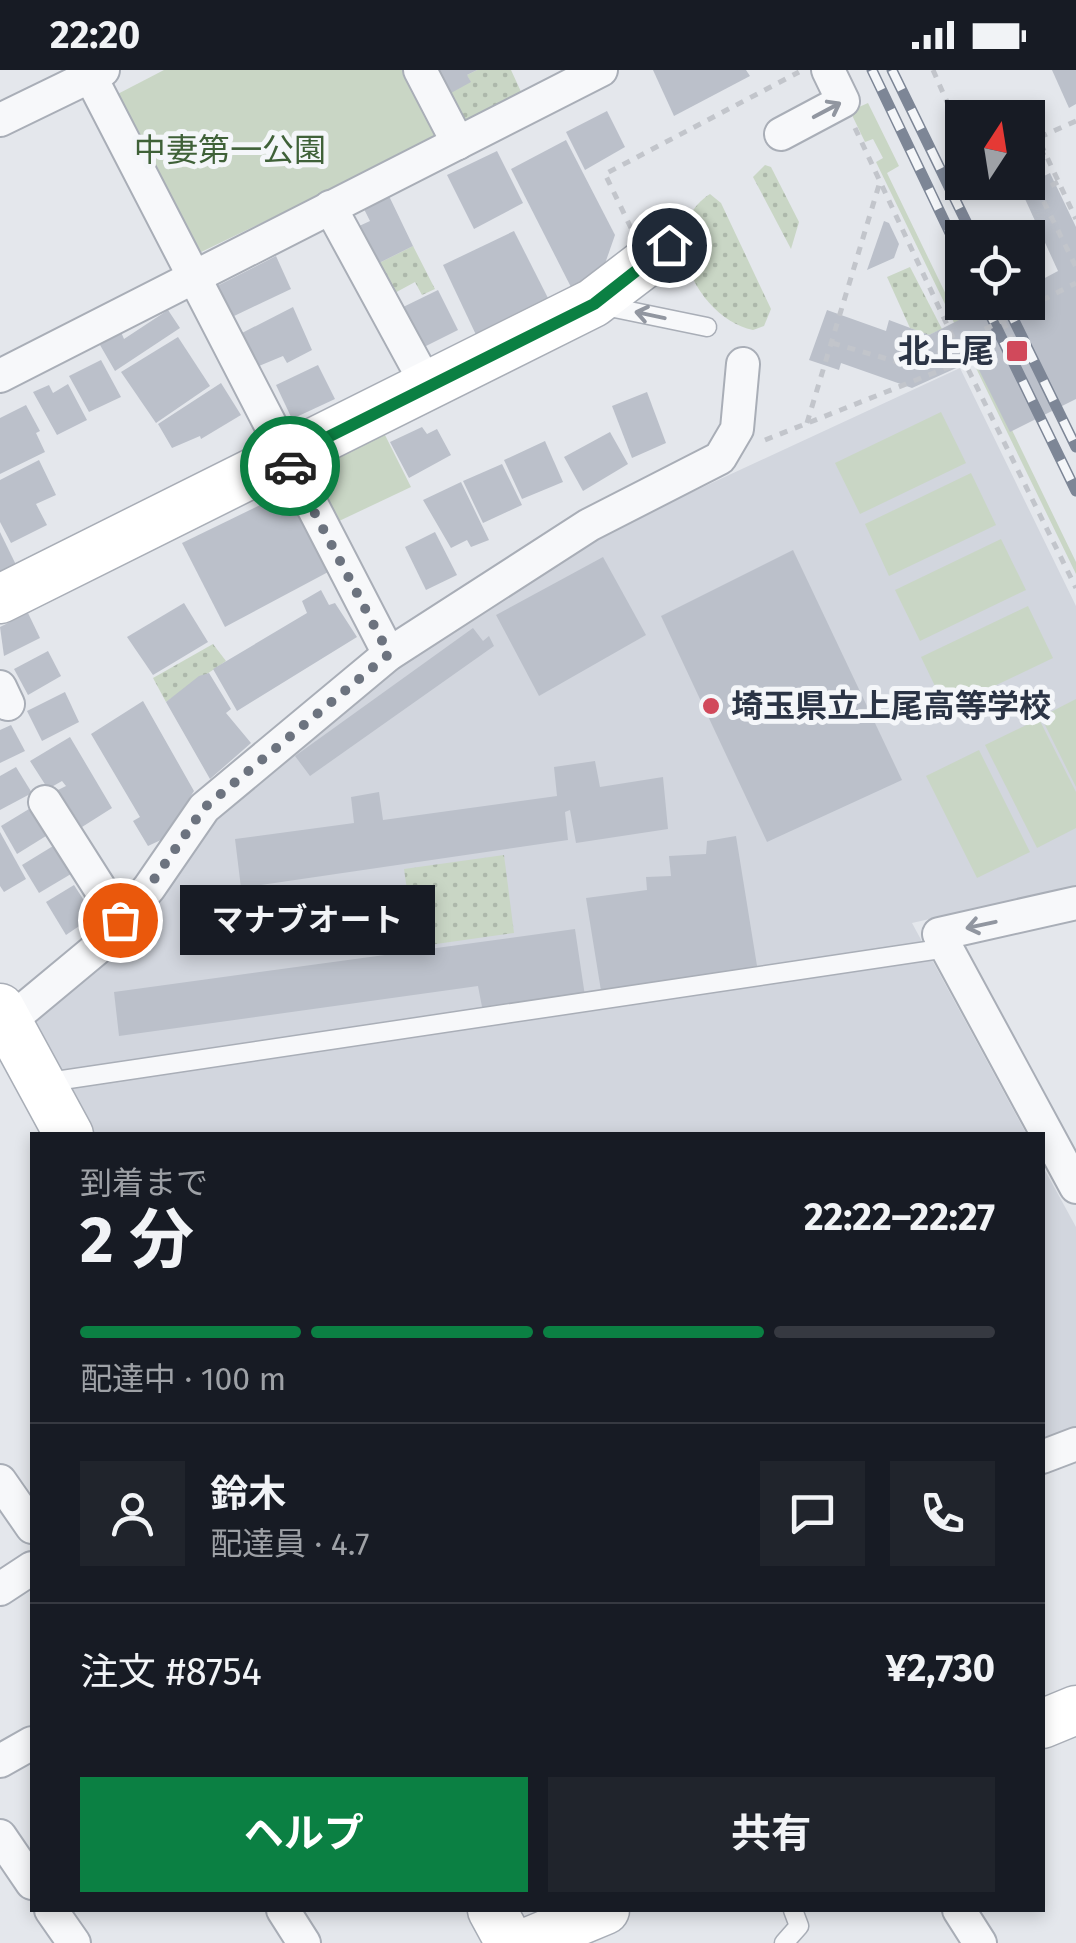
<!DOCTYPE html>
<html lang="ja">
<head>
<meta charset="utf-8">
<style>
  body { margin:0; font-family:"Fira Sans","Noto Sans JP",sans-serif; background:#20242c; color:#f1f3f6; height:100vh; display:flex; flex-direction:column; font-size:38px; white-space:nowrap }
  * { box-sizing:border-box; margin:0 }
  p { font-size:32px; color:#9ea1a6 }
  .icon { flex:none; width:55px; height:55px; fill:none; stroke:currentColor; stroke-width:2; stroke-linecap:round; stroke-linejoin:round }
  .map { position:relative; flex:1; overflow:hidden }
  .details { position:absolute; left:30px; top:1062px; width:1015px; height:780px; display:flex; flex-direction:column; background:#171b24; border-radius:0px; box-shadow:0 5px 15px #0003 }
  .details>* { flex:none }
  .needle { width:65px; rotate:12deg }
  .controls { position:absolute; left:945px; top:30px; display:grid; gap:20px }
  .controls a { display:grid; place-items:center; width:100px; height:100px; border-radius:0px; background:#171b24; box-shadow:0 5px 15px #0003; font-size:50px }
  .pin { position:absolute; display:grid; place-items:center; width:85px; height:85px; color:#fff; margin:-42px; border:5px solid #fff; border-radius:50%; box-shadow:0 2px 10px #0007 }
  .courier { position:absolute; display:grid; place-items:center; width:100px; height:100px; margin:-50px; border:8px solid #0b8043; border-radius:50%; background:#fff; color:#222; box-shadow:0 2px 12px #0007 }
  .bubble { position:absolute; height:70px; border-radius:0px; background:#171b24; box-shadow:0 5px 15px #0003; font-size:32px; font-weight:700; line-height:70px; text-align:center }
  .head em { font-style:normal; font-weight:700 }
  .head div { display:flex; flex-direction:column-reverse }
  .head { display:flex; align-items:center; justify-content:space-between; height:170px; padding:0 50px }
  h1 { font-size:65px; font-weight:700; line-height:75px }
  .bar { display:grid; grid-template-columns:repeat(4,1fr); gap:15px 10px; align-content:center; height:120px; padding:0 50px }
  .bar i { height:12px; border-radius:8px; background:#363941 }
  .bar .selected { background:#0b8043 }
  .bar p { grid-column:span 4 }
  .line { display:flex; align-items:center; gap:25px; padding:0 50px; border-top:2px solid #363941 }
  .line div { flex:1 }
  .round { display:grid; place-items:center; flex:none; width:105px; height:105px; border-radius:0px; background:#20242c }
  .action { display:flex; gap:20px; margin-top:auto; padding:20px 50px }
  .action a { flex:1; height:115px; border-radius:0px; background:#0b8043; color:#fff; font-size:40px; font-weight:700; line-height:115px; text-align:center }
  .action a+a { background:#20242c; color:#f1f3f6 }
  .status { display:flex; justify-content:space-between; align-items:center; height:70px; padding:0 50px; background:#171b24; direction:ltr }
  .status svg { height:28px; fill:currentColor }
  .map>svg:first-child { display:block }
</style>
</head>
<body>
<div class="status"><b>22:20</b><svg viewBox="0 0 49 12"><path d="M0 12V9h3v3zM5 12V6h3v6zM10 12V3h3v9zM15 12V0h3v12zM26 1h20v11H26zM47 4h2v5h-2z"/></svg></div>
<div class="map">
<svg width="1076" height="1873" viewBox="0 0 1076 1873">
  <defs>
    <pattern id="garden-dots" width="8" height="8" patternUnits="userSpaceOnUse" patternTransform="scale(2.5)"><rect width="8" height="8" fill="#c9d6c5"/><path d="M2 2h.1M6 6h.1" fill="none" stroke="#adb8ab" stroke-width="1.8" stroke-linecap="round"/></pattern>
  </defs>
  <rect width="100%" height="100%" fill="#e4e7ec"/>
  <!-- built -->
  <g fill="#d2d6de">
    <path d="M 960,298 L 1076,536 L 1076,816 L 912,853 L 1027,1065 L 88,1065 L 31,946 L 209,752 L 275,687 L 415,584 L 591,469 Z"/>
    <path d="M 1042,1095 L 1076,1157 L 1076,1357 L 1043,1371 Z"/>
  </g>
  <!-- green -->
  <g fill="#c9d6c5">
    <path d="M 164,0 L 402,0 L 437,68 L 195,185 L 110,28 Z"/>
    <path d="M 868,33 L 899,96 L 887,103 L 1076,492 L 1076,504 L 876,92 L 883,88 L 873,69 L 865,72 L 850,41 Z"/>
    <path d="M 941,342 L 966,393 L 860,444 L 835,393 Z"/>
    <path d="M 383,361 L 411,417 L 337,452 L 309,400 Z"/>
    <path d="M 971,403 L 996,455 L 889,506 L 865,454 Z"/>
    <path d="M 1001,469 L 1026,520 L 920,571 L 895,520 Z"/>
    <path d="M 1028,536 L 1053,588 L 946,639 L 921,587 Z"/>
    <path d="M 1076,629 L 1076,717 L 1041,647 Z"/>
    <path d="M 1039,649 L 1076,722 L 1076,758 L 1037,778 L 985,675 Z"/>
    <path d="M 979,680 L 1030,782 L 977,808 L 926,706 Z"/>
  </g>
  <!-- garden -->
  <g fill="url(#garden-dots)">
    <path d="M 477,0 L 511,0 L 523,26 L 467,54 L 439,17 L 470,11 L 467,5 Z"/>
    <path d="M 765,95 L 771,97 L 799,152 L 791,179 L 753,107 Z"/>
    <path d="M 710,124 L 721,133 L 771,239 L 764,256 L 753,260 C 699,249 653,161 710,124 Z"/>
    <path d="M 413,176 L 435,219 L 422,225 L 415,212 L 391,225 L 375,195 Z"/>
    <path d="M 910,197 L 942,259 L 929,265 L 910,258 L 887,207 Z"/>
    <path d="M 213,574 L 226,591 L 166,632 L 153,608 Z"/>
    <path d="M 504,785 L 514,863 L 415,877 L 404,799 Z"/>
  </g>
  <!-- building -->
  <g fill="#bbc0ca">
    <path d="M 438,0 L 477,0 L 467,5 L 471,12 L 451,23 Z"/>
    <path d="M 653,0 L 746,0 L 750,6 L 674,46 Z"/>
    <path d="M 1052,0 L 1076,0 L 1076,34 L 1069,38 Z"/>
    <path d="M 607,41 L 625,77 L 585,100 L 566,62 Z"/>
    <path d="M 566,70 L 615,165 L 600,208 L 573,221 L 511,99 Z"/>
    <path d="M 497,81 L 523,133 L 474,159 L 447,105 Z"/>
    <path d="M 1050,103 L 1076,157 L 1076,329 L 1010,362 L 974,290 L 912,318 L 841,293 L 839,300 L 809,290 L 827,240 L 886,261 L 889,250 L 929,265 L 995,232 L 1028,232 L 1028,217 L 1058,201 L 1020,118 Z"/>
    <path d="M 389,126 L 413,176 L 375,195 L 357,157 L 370,151 L 364,139 Z"/>
    <path d="M 884,151 L 889,153 L 899,174 L 894,188 L 867,200 Z"/>
    <path d="M 514,161 L 550,232 L 478,269 L 443,195 Z"/>
    <path d="M 276,186 L 291,219 L 232,247 L 217,216 Z"/>
    <path d="M 438,220 L 458,260 L 418,280 L 397,240 Z"/>
    <path d="M 293,237 L 312,280 L 287,293 L 283,286 L 259,296 L 242,263 Z"/>
    <path d="M 168,240 L 180,258 L 115,301 L 100,275 L 121,262 L 124,269 Z"/>
    <path d="M 178,267 L 210,316 L 156,353 L 121,302 Z"/>
    <path d="M 101,290 L 121,327 L 89,342 L 69,306 Z"/>
    <path d="M 318,295 L 335,329 L 292,349 L 276,315 Z"/>
    <path d="M 221,313 L 241,345 L 201,369 L 200,366 L 172,378 L 158,354 Z"/>
    <path d="M 68,314 L 87,350 L 57,365 L 33,322 L 49,315 L 53,323 Z"/>
    <path d="M 647,322 L 666,373 L 632,388 L 612,336 Z"/>
    <path d="M 26,335 L 40,361 L 36,363 L 45,382 L 0,404 L 0,348 Z"/>
    <path d="M 422,357 L 427,364 L 437,359 L 451,385 L 409,408 L 390,372 Z"/>
    <path d="M 610,362 L 628,394 L 583,421 L 564,387 Z"/>
    <path d="M 545,371 L 563,412 L 522,429 L 504,390 Z"/>
    <path d="M 39,390 L 56,425 L 36,434 L 47,455 L 11,473 L 0,452 L 0,410 Z"/>
    <path d="M 502,394 L 522,435 L 483,453 L 463,411 Z"/>
    <path d="M 461,412 L 489,470 L 471,477 L 467,470 L 451,478 L 423,430 Z"/>
    <path d="M 287,422 L 330,501 L 225,557 L 182,473 Z"/>
    <path d="M 0,462 L 19,501 L 0,511 Z"/>
    <path d="M 435,462 L 457,505 L 426,520 L 405,477 Z"/>
    <path d="M 793,480 L 902,710 L 767,772 L 661,546 Z"/>
    <path d="M 603,487 L 646,565 L 539,626 L 496,545 Z"/>
    <path d="M 321,520 L 329,535 L 335,533 L 357,567 L 237,641 L 213,599 L 307,543 L 302,531 Z"/>
    <path d="M 184,533 L 208,572 L 153,605 L 127,567 Z"/>
    <path d="M 28,543 L 40,568 L 4,586 L 0,557 Z"/>
    <path d="M 473,558 L 483,571 L 489,566 L 494,576 L 310,706 L 295,686 Z"/>
    <path d="M 48,581 L 61,606 L 28,625 L 14,599 Z"/>
    <path d="M 209,603 L 231,639 L 226,643 L 251,673 L 210,709 L 166,632 L 199,606 Z"/>
    <path d="M 65,622 L 79,652 L 42,671 L 27,641 Z"/>
    <path d="M 143,631 L 194,721 L 163,769 L 148,776 L 133,751 L 140,747 L 91,664 Z"/>
    <path d="M 11,655 L 25,681 L 0,693 L 0,660 Z"/>
    <path d="M 70,667 L 112,738 L 82,757 L 58,720 L 66,716 L 62,711 L 48,719 L 30,691 Z"/>
    <path d="M 595,691 L 600,717 L 663,707 L 668,759 L 576,773 L 570,740 L 565,742 L 568,770 L 241,818 L 235,769 L 354,753 L 351,727 L 379,722 L 383,750 L 557,726 L 554,697 Z"/>
    <path d="M 16,697 L 32,723 L 0,740 L 0,706 Z"/>
    <path d="M 29,739 L 46,766 L 17,784 L 1,756 Z"/>
    <path d="M 0,762 L 26,809 L 4,822 L 0,816 Z"/>
    <path d="M 736,766 L 758,902 L 602,927 L 586,828 L 647,820 L 646,807 L 671,806 L 669,786 L 706,784 L 707,771 Z"/>
    <path d="M 58,773 L 76,801 L 39,823 L 22,795 Z"/>
    <path d="M 74,815 L 94,846 L 66,865 L 46,832 Z"/>
    <path d="M 575,859 L 585,926 L 483,942 L 478,916 L 119,966 L 114,922 Z"/>
  </g>
  <g fill="none" stroke-linecap="round" stroke-linejoin="round">
    <!-- lane casing -->
    <g stroke="#a9aeb7" stroke-width="21">
      <g id="lane">
        <path d="M 600,235 L 707,257"/>
        <path d="M 42,1013 L 947,878"/>
        <path d="M 784,1873 L 799,1856 L 793,1840"/>
      </g>
    </g>
    <!-- street casing -->
    <g stroke="#a9aeb7" stroke-width="36">
      <g id="street">
        <path d="M 87,0 L 389,584"/>
        <path d="M 420,0 L 458,73"/>
        <path d="M 0,50 L 103,0"/>
        <path d="M 781,64 L 843,31 L 828,0"/>
        <path d="M 330,137 L 428,317"/>
        <path d="M 0,306 L 601,0"/>
        <path d="M 0,617 L 8,634"/>
        <path d="M 45,732 L 120,850"/>
        <path d="M 1076,833 L 939,864 L 1076,1117"/>
        <path d="M 0,959 L 95,880 L 149,818 L 204,738 L 389,584 L 589,455 L 720,388 L 737,359 L 743,294"/>
        <path d="M 1042,1387 L 1076,1374"/>
        <path d="M 0,1411 L 32,1457"/>
        <path d="M 0,1519 L 32,1498"/>
        <path d="M 0,1691 L 32,1673"/>
        <path d="M 0,1766 L 32,1813"/>
        <path d="M 51,1840 L 74,1873"/>
        <path d="M 283,1840 L 304,1873"/>
        <path d="M 959,1840 L 980,1873"/>
      </g>
    </g>
    <!-- secondary casing -->
    <g stroke="#a9aeb7" stroke-width="51">
      <g id="secondary">
        <path d="M 0,529 L 593,233 L 669,175"/>
        <path d="M 0,938 L 69,1065"/>
        <path d="M 1042,1654 L 1076,1640"/>
        <path d="M 492,1840 L 510,1873"/>
        <path d="M 526,1873 L 605,1840"/>
      </g>
    </g>
    <!-- path -->
    <g stroke="#c2c5cb" stroke-width="5" stroke-dasharray="8 8" stroke-linecap="butt">
      <path d="M 933,0 L 951,41 L 962,51"/>
      <path d="M 1076,51 L 1038,68 L 1076,149"/>
      <path d="M 855,58 L 964,291"/>
      <path d="M 1028,91 L 1045,82"/>
      <path d="M 1058,112 L 1039,122 L 1076,197"/>
      <path d="M 631,158 L 605,104 L 799,2"/>
      <path d="M 1003,251 L 1017,281"/>
      <path d="M 832,273 L 912,296 L 942,281"/>
      <path d="M 807,353 L 879,115"/>
      <path d="M 765,370 L 964,291 L 1076,518"/>
    </g>
    <!-- lane -->
    <use href="#lane" stroke="#f7f8fa" stroke-width="18"/>
    <!-- street -->
    <use href="#street" stroke="#f7f8fa" stroke-width="32"/>
    <!-- secondary -->
    <use href="#secondary" stroke="#fff" stroke-width="48"/>
    <!-- rail casing -->
    <g stroke="#7d8696" stroke-width="11">
      <g id="rail">
        <path d="M 872,0 L 962,188"/>
        <path d="M 892,0 L 974,168"/>
        <path d="M 984,232 L 1076,421"/>
        <path d="M 1005,232 L 1076,377"/>
      </g>
    </g>
    <!-- rail -->
    <use href="#rail" stroke="#f4f6f9" stroke-width="8" stroke-dasharray="22" stroke-linecap="butt"/>
    <!-- path-bridge -->
    <path stroke="#c2c5cb" stroke-width="5" stroke-dasharray="8 8" stroke-linecap="butt" d="M 942,281 L 1076,213"/>
  </g>
  <!-- one-way arrows -->
  <defs><path id="oneway-shaft" d="M-6 0H5M1.5-3L5.5 0L1.5 3" fill="none" stroke-width="1.6" stroke-linecap="round" stroke-linejoin="round" transform="scale(2.5)"/></defs>
  <g stroke="#9196a0">
    <use href="#oneway-shaft" transform="translate(827 40) rotate(-28)"/>
    <use href="#oneway-shaft" transform="translate(650 245) rotate(-168)"/>
    <use href="#oneway-shaft" transform="translate(981 855) rotate(168)"/>
  </g>
  <g fill="none" stroke-linecap="round" stroke-linejoin="round">
    <!-- done -->
    <path stroke="#6c737f" stroke-width="10" stroke-dasharray="0 18" d="M 120,850 L 148,818 L 204,738 L 389,584 L 290,396"/>
    <!-- route -->
    <path stroke="#0b8043" stroke-width="12" d="M 290,396 L 286,388 L 594,234 L 669,175"/>
  </g>
  <!-- markers -->
  <g fill="#d1495b" stroke="#f4f6f9" stroke-width="4">
    <rect x="1005" y="269" width="24" height="24" rx="5"/>
    <circle cx="711" cy="636" r="10"/>
  </g>
  <g text-anchor="middle" dominant-baseline="central" stroke-width="10" stroke-linejoin="round" paint-order="stroke">
    <!-- park labels -->
    <g font-size="32" fill="#3f6138" stroke="#f4f6f9">
      <text x="230" y="80">中妻第一公園</text>
    </g>
    <!-- poi labels -->
    <g font-size="32" font-weight="bold" fill="#2b3445" stroke="#f4f6f9" text-anchor="end">
      <text x="994" y="281">北上尾</text>
      <text x="731" y="636" text-anchor="start">埼玉県立上尾高等学校</text>
    </g>
  </g>
</svg>
<div class="controls">
<a><svg class="needle" viewBox="-14 -14 28 28"><path d="M0-13l5 13h-10z" fill="#e53935"/><path d="M0 13l5-13h-10z" fill="#9ea1a6"/></svg></a>
<a><svg class="icon" aria-label="locate" viewBox="0 0 24 24"><circle cx="12" cy="12" r="6"/><path d="M12 2v4M12 18v4M2 12h4M18 12h4"/></svg></a>
</div>
<div class="pin" style="left:120px;top:850px;background:#ea580c"><svg class="icon" aria-label="bag" viewBox="0 0 24 24"><path d="M5 8h14l-1 12H6zM9 8a3 3 0 0 1 6 0"/></svg></div>
<div class="pin" style="left:669px;top:175px;background:#1f2937"><svg class="icon" aria-label="home" viewBox="0 0 24 24"><path d="M3 11l9-7 9 7M6 9v11h12V9"/></svg></div>
<div class="courier" style="left:290px;top:396px"><svg class="icon" aria-label="car" viewBox="0 0 24 24"><path d="M5 17H2v-5l4-1 3-4h7l3 4 3 1v5h-3M9 17h6M6 11h13"/><circle cx="7" cy="17" r="2"/><circle cx="17" cy="17" r="2"/></svg></div>
<div class="bubble" style="left:180px;top:815px;width:255px">マナブオート</div>
<section class="details">
<div class="head"><div><h1>2 分</h1><p>到着まで</p></div><em>22:22–22:27</em></div>
<div class="bar"><i class="selected"></i><i class="selected"></i><i class="selected"></i><i></i><p>配達中 · 100 m</p></div>
<div class="line" style="height:180px"><a class="round"><svg class="icon" aria-label="person" viewBox="0 0 24 24"><circle cx="12" cy="8" r="4"/><path d="M4 21q1-7 8-7t8 7"/></svg></a><div><b>鈴木</b><p>配達員 · 4.7</p></div><a class="round"><svg class="icon" aria-label="chat" viewBox="0 0 24 24"><path d="M4 5h16v11H9l-5 4z"/></svg></a><a class="round"><svg class="icon" aria-label="phone" viewBox="0 0 24 24"><path d="M5 4h4l2 5-3 2q2 4 5 5l2-3 5 2v4C11 20 4 13 5 4z"/></svg></a></div>
<div class="line" style="height:130px"><div>注文 #8754</div><b>¥2,730</b></div>
<div class="action"><a>ヘルプ</a><a>共有</a></div>
</section>
</div>
</body>
</html>
